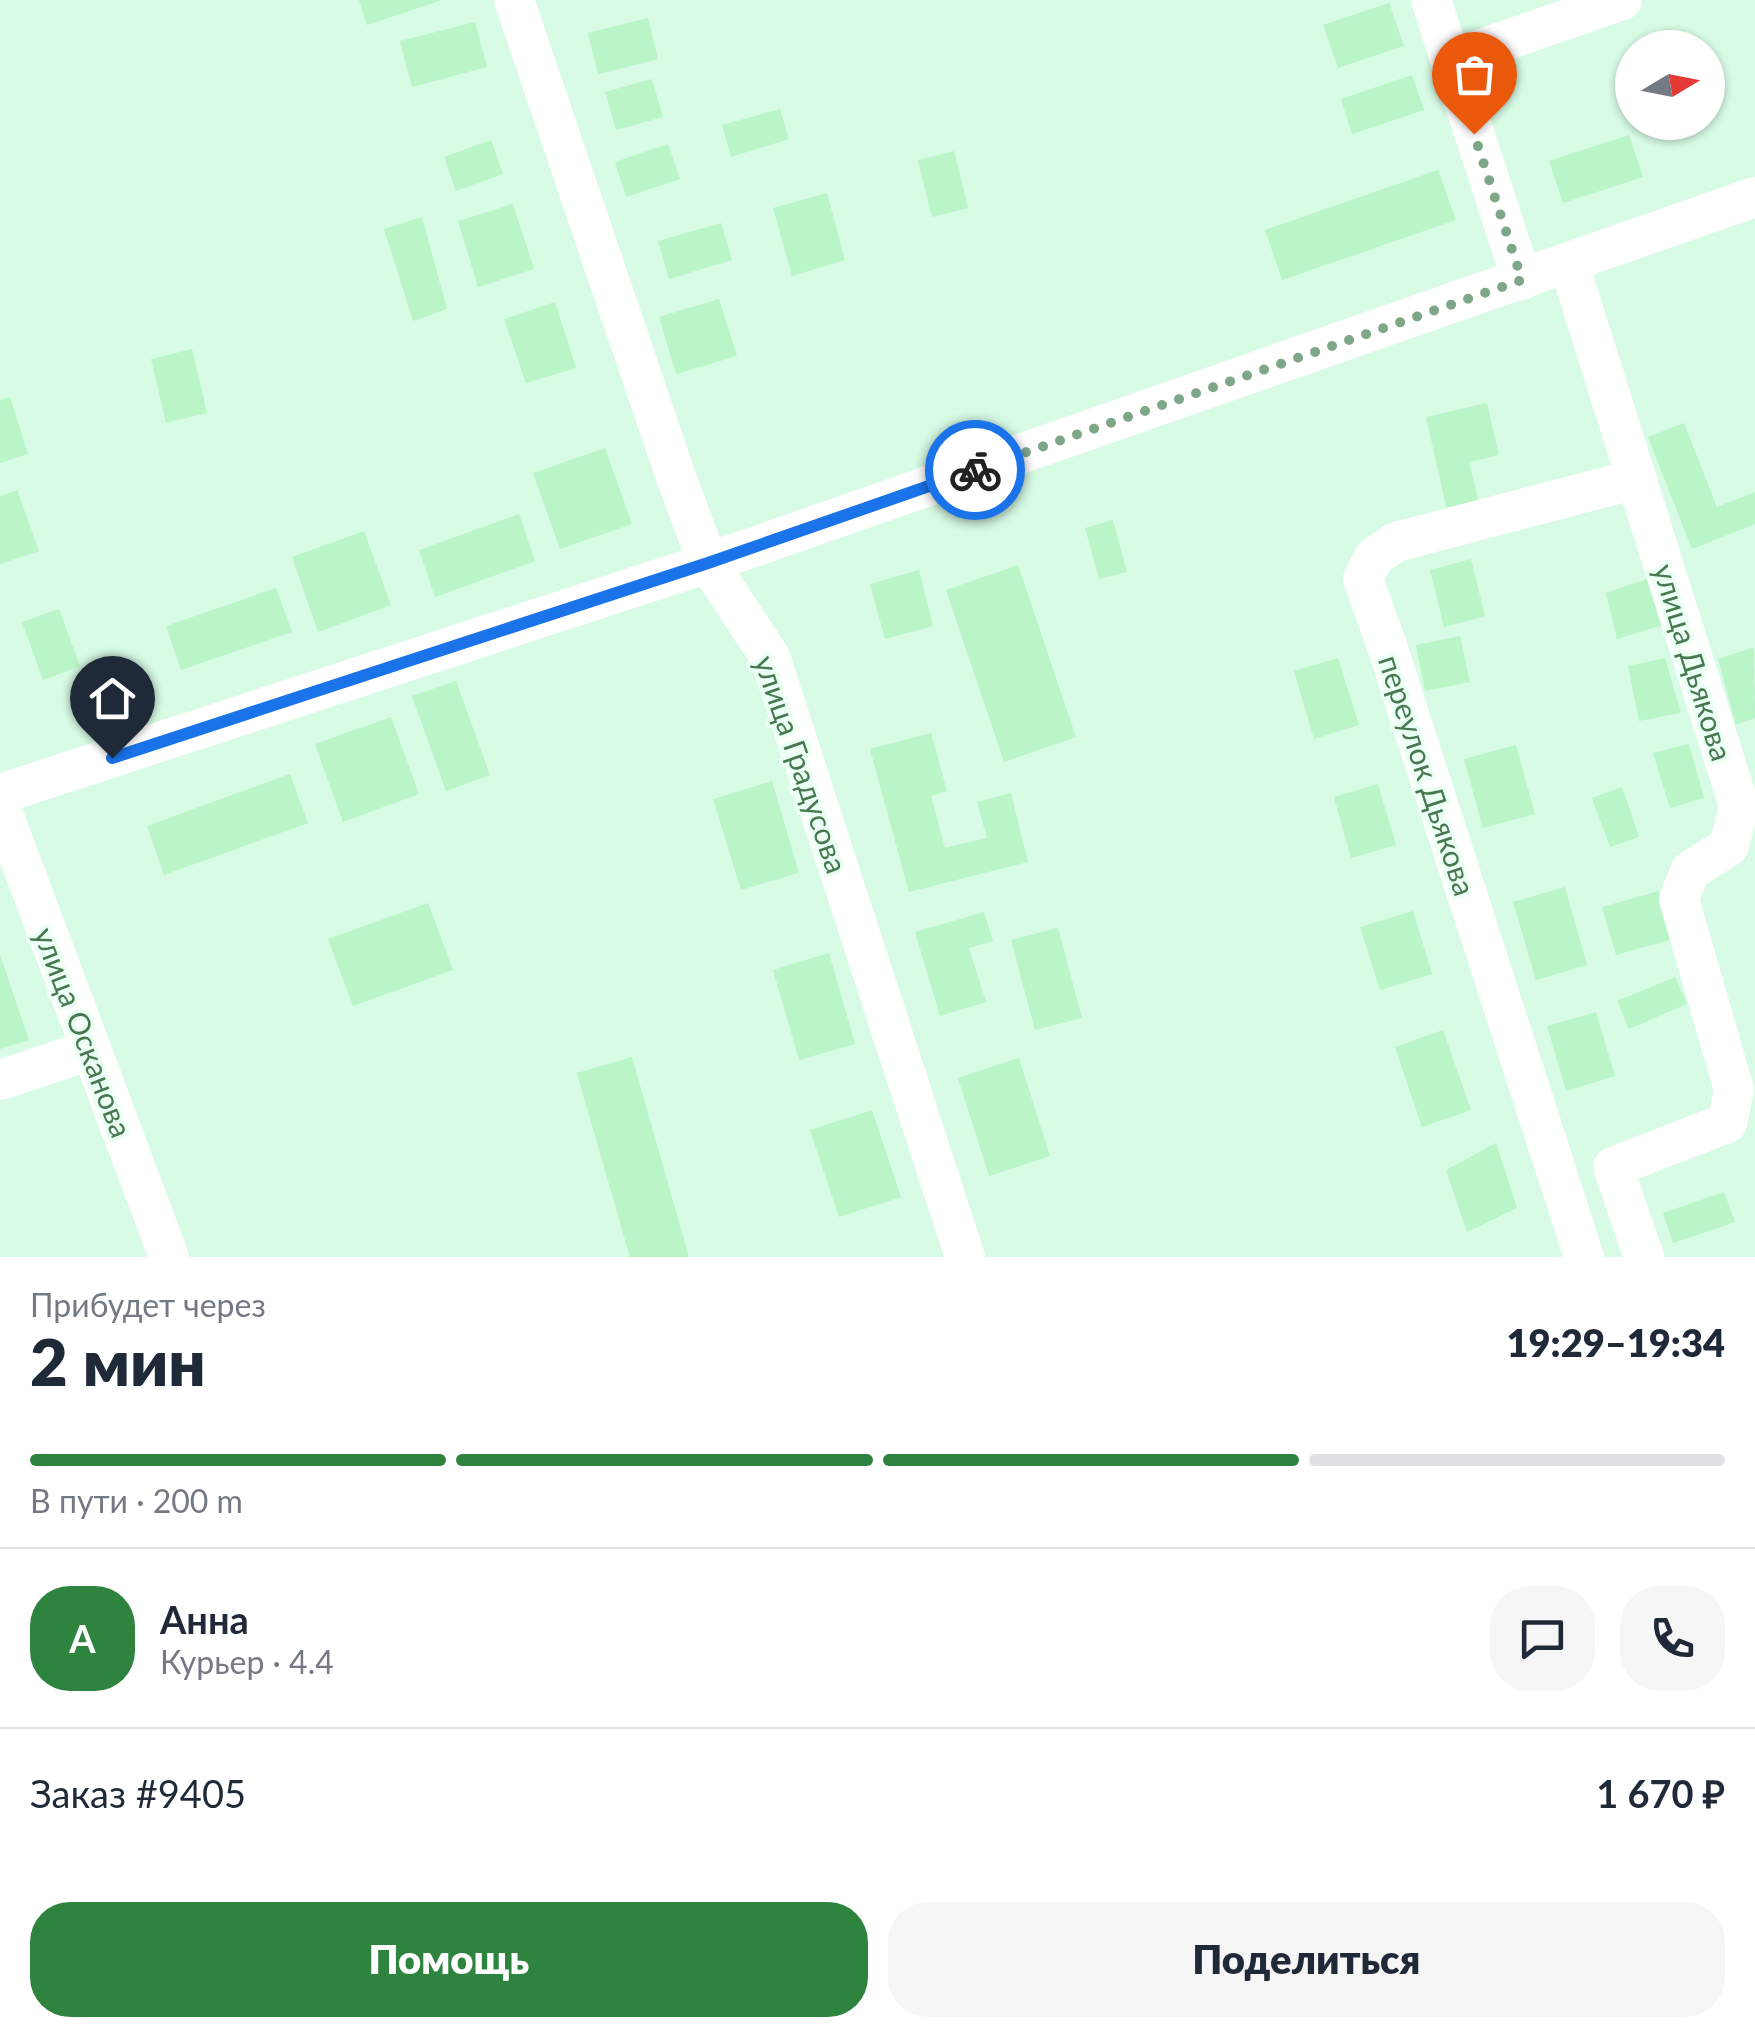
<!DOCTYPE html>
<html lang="ru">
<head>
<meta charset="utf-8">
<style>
  body { margin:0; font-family:Lato,sans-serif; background:#f6f6f7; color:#1f2937; height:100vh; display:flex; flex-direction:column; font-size:38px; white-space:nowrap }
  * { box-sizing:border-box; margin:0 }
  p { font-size:32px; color:#747a83 }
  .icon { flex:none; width:55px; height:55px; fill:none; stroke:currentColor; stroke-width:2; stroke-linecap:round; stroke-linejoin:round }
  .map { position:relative; height:1257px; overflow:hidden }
  .sheet { display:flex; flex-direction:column; background:#fff; flex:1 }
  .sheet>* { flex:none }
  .needle { width:65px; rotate:80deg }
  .fabs { position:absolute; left:1615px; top:30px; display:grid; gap:20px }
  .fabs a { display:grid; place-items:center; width:110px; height:110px; border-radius:50%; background:#fff; box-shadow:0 2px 8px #0004; font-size:50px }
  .pin { position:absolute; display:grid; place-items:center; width:85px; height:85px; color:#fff; margin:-102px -42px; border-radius:50% 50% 50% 0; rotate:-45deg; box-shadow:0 0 10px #0007 }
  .pin .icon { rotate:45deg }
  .courier { position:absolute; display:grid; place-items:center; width:100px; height:100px; margin:-50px; border:8px solid #1a73e8; border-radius:50%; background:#fff; color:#222; box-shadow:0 2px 12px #0007 }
  .overview em { font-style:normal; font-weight:800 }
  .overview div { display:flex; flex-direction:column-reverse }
  .overview { display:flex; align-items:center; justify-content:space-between; height:170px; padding:0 30px }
  h1 { font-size:65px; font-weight:800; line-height:75px }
  .bar { display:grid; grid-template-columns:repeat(4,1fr); gap:15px 10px; align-content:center; height:120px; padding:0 30px }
  .bar i { height:12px; border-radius:8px; background:#e0e1e3 }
  .bar .on { background:#2e833f }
  .bar p { grid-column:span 4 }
  .line { display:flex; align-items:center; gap:25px; padding:0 30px; border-top:2px solid #e0e1e3 }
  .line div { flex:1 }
  .round { display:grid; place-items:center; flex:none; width:105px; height:105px; border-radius:40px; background:#f6f6f7 }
  .primary-button { display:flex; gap:20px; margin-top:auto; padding:20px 30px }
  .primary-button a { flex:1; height:115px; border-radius:40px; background:#2e833f; color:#fff; font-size:40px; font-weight:800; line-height:115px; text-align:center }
  .primary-button a+a { background:#f6f6f7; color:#1f2937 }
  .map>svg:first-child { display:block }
</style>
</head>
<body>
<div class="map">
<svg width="1755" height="1257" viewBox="0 0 1755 1257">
  <rect width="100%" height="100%" fill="#e4feef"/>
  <!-- residential -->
  <path fill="#d7fbe5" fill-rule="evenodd" d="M 0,0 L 1755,0 L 1755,1257 L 0,1257 ZM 1632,48 L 1708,48 L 1708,122 L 1632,122 Z"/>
  <!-- building -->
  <g fill="#b9f5c7">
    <path d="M 359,0 L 439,0 L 439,1 L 367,25 Z"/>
    <path d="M 1389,3 L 1404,46 L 1338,68 L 1323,25 Z"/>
    <path d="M 648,18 L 658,59 L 598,74 L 588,33 Z"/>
    <path d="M 475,22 L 487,67 L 412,87 L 400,41 Z"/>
    <path d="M 1412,75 L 1424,110 L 1352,134 L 1341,99 Z"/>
    <path d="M 652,79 L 663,117 L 616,130 L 605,92 Z"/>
    <path d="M 780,109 L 789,139 L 731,157 L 722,125 Z"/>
    <path d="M 1629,135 L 1643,177 L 1563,203 L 1549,161 Z"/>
    <path d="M 491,140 L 503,174 L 456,191 L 444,157 Z"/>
    <path d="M 668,144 L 680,179 L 626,197 L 615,162 Z"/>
    <path d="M 954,151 L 968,208 L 932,217 L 918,160 Z"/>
    <path d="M 1438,170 L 1456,220 L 1282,280 L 1265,230 Z"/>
    <path d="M 827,193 L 845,260 L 792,276 L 773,208 Z"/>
    <path d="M 513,204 L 534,269 L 478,287 L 458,221 Z"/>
    <path d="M 422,217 L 447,309 L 413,321 L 384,229 Z"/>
    <path d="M 721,223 L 732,260 L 669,279 L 658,241 Z"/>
    <path d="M 719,299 L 737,356 L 676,374 L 659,317 Z"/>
    <path d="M 555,302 L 576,368 L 526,383 L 504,319 Z"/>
    <path d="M 192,349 L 207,413 L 166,423 L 151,359 Z"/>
    <path d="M 10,397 L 28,454 L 0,463 L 0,400 Z"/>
    <path d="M 1487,403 L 1499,455 L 1469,462 L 1479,503 L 1447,510 L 1426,417 Z"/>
    <path d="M 1684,423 L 1717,507 L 1755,492 L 1755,524 L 1692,549 L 1648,437 Z"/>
    <path d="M 605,448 L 632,524 L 560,549 L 533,473 Z"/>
    <path d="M 17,490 L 39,551 L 0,564 L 0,496 Z"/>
    <path d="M 519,514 L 535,561 L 435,597 L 419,550 Z"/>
    <path d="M 1113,520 L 1127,572 L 1099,579 L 1085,528 Z"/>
    <path d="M 364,531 L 391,605 L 318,632 L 292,557 Z"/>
    <path d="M 1471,559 L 1485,616 L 1444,627 L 1430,570 Z"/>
    <path d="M 1018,565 L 1076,737 L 1004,762 L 946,590 Z"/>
    <path d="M 919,570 L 933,626 L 885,639 L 870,584 Z"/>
    <path d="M 1656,576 L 1666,624 L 1617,639 L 1606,593 Z"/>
    <path d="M 276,588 L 292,632 L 181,670 L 166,626 Z"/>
    <path d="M 59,609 L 80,666 L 43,680 L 22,622 Z"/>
    <path d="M 1460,636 L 1470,682 L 1425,691 L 1416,645 Z"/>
    <path d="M 1754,647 L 1755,718 L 1736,725 L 1718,659 Z"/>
    <path d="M 1338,658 L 1359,725 L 1314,739 L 1294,671 Z"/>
    <path d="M 1665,658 L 1681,713 L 1639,721 L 1628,666 Z"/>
    <path d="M 456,681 L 490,775 L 446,791 L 412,696 Z"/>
    <path d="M 391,717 L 419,794 L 343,822 L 315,744 Z"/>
    <path d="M 931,733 L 947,791 L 931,796 L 945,848 L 987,838 L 977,802 L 1011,793 L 1028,862 L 909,892 L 870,749 Z"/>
    <path d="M 1689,744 L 1704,798 L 1670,808 L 1653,753 Z"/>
    <path d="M 1516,745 L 1535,814 L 1483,828 L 1464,759 Z"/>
    <path d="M 290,774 L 308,823 L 164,875 L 147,826 Z"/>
    <path d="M 772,781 L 799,873 L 741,890 L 713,799 Z"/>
    <path d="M 1378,784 L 1396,845 L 1351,858 L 1334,797 Z"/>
    <path d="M 1622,787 L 1639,837 L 1610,847 L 1592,798 Z"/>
    <path d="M 1565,887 L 1587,965 L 1536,980 L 1513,902 Z"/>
    <path d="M 1659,891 L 1673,939 L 1616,955 L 1602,907 Z"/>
    <path d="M 428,903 L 453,970 L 353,1006 L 328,939 Z"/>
    <path d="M 1413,911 L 1432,974 L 1380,990 L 1360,927 Z"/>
    <path d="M 984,912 L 993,941 L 969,948 L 986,1002 L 940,1016 L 915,932 Z"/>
    <path d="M 1058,928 L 1082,1018 L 1035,1030 L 1011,940 Z"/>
    <path d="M 829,953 L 855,1044 L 799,1060 L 773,970 Z"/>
    <path d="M 0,955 L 29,1040 L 0,1049 Z"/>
    <path d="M 1675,977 L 1687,1004 L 1629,1029 L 1617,1001 Z"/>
    <path d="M 1596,1012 L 1615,1076 L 1566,1091 L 1547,1026 Z"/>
    <path d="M 1443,1030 L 1471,1110 L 1422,1127 L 1395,1047 Z"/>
    <path d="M 632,1057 L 689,1257 L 630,1257 L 577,1073 Z"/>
    <path d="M 1019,1058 L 1050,1156 L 989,1176 L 958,1078 Z"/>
    <path d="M 872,1110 L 901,1197 L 839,1217 L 810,1130 Z"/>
    <path d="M 1496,1143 L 1517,1208 L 1467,1232 L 1446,1170 Z"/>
    <path d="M 1724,1192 L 1735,1222 L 1673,1243 L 1663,1213 Z"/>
  </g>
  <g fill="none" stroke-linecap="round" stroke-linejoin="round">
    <!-- minor -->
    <g stroke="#fff" stroke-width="40">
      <path d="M 514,0 L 676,477 L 708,563 L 770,657 L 965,1257"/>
      <path d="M 1431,0 L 1522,280"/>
      <path d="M 1450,60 L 1622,0"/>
      <path d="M 1569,264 L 1739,806 L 1729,846 L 1690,871 L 1679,899 L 1734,1090 L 1727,1123 L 1613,1167 L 1644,1257"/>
      <path d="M 0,794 L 708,563 L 1755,197"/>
      <path d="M 0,806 L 169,1257"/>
      <path d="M 0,1080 L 90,1050"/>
      <path d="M 1584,1257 L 1388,649 L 1363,579 L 1374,557 L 1396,542 L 1636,479"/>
    </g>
  </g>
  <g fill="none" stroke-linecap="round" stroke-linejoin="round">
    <!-- done -->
    <path stroke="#7ea788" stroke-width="10" stroke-dasharray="0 18" d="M 975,470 L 1522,280 L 1474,134"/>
    <!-- route -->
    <path stroke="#1a73e8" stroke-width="12" d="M 112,758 L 708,563 L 975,470"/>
  </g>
  <g text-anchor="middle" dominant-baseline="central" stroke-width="8" stroke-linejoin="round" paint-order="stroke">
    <!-- street labels -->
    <g font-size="30" fill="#477850" stroke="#ebfff4">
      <text transform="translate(1694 662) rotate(73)">улица Дьякова</text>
      <text transform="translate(802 764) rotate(71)">улица Градусова</text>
      <text transform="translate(1428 775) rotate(72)">переулок Дьякова</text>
      <text transform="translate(84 1032) rotate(69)">улица Осканова</text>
    </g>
  </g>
</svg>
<div class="fabs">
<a><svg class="needle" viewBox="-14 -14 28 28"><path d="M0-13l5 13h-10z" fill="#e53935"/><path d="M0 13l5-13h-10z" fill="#747a83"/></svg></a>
</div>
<div class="pin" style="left:1474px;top:134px;background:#ea580c"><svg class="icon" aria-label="bag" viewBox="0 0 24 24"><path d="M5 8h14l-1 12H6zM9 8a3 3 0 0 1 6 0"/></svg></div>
<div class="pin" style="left:112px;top:758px;background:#1f2937"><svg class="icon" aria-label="home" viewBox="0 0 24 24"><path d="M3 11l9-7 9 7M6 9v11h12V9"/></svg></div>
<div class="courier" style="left:975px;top:470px"><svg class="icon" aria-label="bike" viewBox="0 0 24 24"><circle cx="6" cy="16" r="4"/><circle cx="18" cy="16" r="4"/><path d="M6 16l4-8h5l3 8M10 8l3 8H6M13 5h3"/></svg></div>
</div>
<section class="sheet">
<div class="overview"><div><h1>2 мин</h1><p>Прибудет через</p></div><em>19:29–19:34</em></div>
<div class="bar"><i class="on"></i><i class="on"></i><i class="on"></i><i></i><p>В пути · 200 m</p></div>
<div class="line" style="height:180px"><b class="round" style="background:#2e833f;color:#fff">А</b><div><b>Анна</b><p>Курьер · 4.4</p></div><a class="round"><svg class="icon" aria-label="chat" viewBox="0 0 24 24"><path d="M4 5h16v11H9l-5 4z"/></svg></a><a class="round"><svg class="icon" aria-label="phone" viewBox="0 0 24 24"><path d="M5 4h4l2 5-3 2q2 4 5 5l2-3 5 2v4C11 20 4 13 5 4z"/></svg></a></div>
<div class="line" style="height:130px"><div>Заказ #9405</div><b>1 670 ₽</b></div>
<div class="primary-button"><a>Помощь</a><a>Поделиться</a></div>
</section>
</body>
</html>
